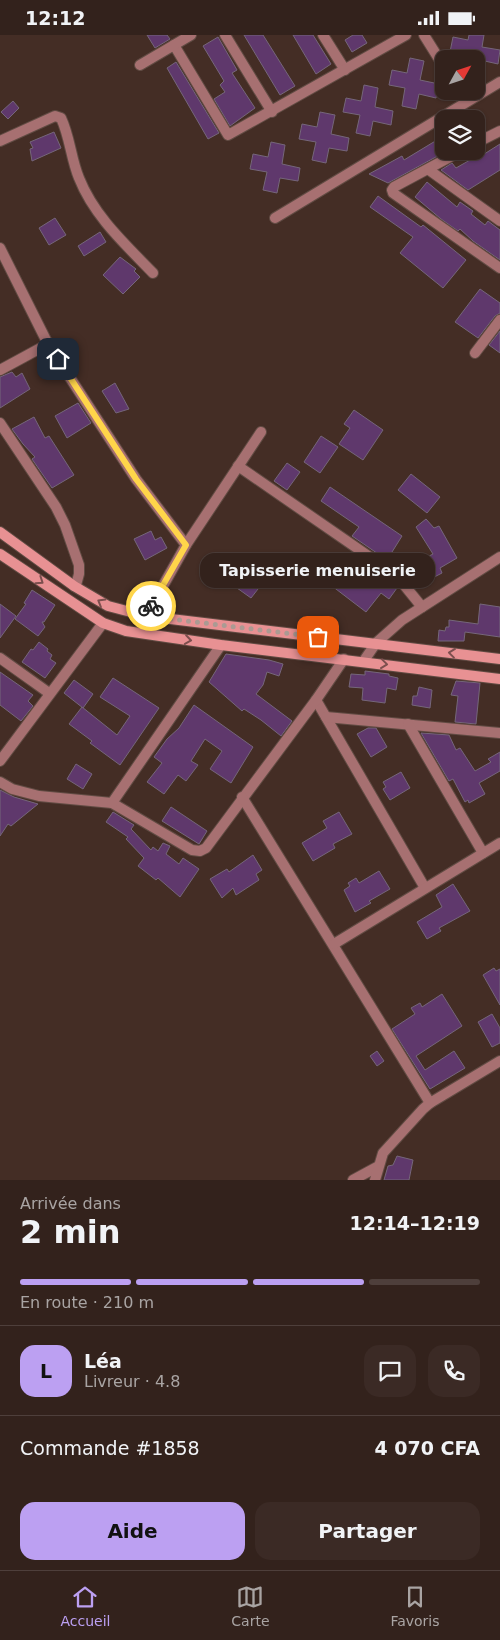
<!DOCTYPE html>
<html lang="fr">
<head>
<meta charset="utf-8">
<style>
  body { margin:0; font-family:"DejaVu Sans",sans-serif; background:#3b2a25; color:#f1f3f6; height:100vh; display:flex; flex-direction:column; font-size:19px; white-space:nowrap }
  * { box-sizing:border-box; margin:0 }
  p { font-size:16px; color:#a9a4a3 }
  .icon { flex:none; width:28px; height:28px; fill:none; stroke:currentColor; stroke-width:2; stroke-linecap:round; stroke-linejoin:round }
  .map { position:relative; height:1145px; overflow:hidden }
  .details { display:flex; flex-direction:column; background:#33221c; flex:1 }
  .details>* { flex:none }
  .needle { width:32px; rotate:50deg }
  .buttons { position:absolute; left:435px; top:15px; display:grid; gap:10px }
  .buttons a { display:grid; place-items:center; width:50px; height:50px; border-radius:10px; background:#33221c; box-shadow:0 1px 4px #0004,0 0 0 1px #4e3f3b; font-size:25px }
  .pin { position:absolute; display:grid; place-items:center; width:42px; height:42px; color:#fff; margin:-21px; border-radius:10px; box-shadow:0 2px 8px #0006 }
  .courier { position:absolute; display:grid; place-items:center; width:50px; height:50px; margin:-25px; border:4px solid #ffd54a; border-radius:50%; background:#fff; color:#222; box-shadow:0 1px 6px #0007 }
  .bubble { position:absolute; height:35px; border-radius:15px; background:#33221c; box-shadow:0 1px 4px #0004,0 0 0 1px #4e3f3b; font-size:16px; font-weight:600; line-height:35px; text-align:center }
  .overview em { font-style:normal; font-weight:600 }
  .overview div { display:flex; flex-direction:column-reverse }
  .overview { display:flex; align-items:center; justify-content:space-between; height:85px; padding:0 20px }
  h1 { font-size:32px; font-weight:600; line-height:38px }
  .bar { display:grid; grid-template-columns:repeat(4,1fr); gap:8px 5px; align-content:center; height:60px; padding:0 20px }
  .bar i { height:6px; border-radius:4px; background:#4e3f3b }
  .bar .current { background:#bca0f2 }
  .bar p { grid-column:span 4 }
  .line { display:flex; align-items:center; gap:12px; padding:0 20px; border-top:1px solid #4e3f3b }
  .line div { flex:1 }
  .round { display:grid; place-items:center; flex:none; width:52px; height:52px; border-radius:15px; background:#3b2a25 }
  .action { display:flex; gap:10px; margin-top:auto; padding:10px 20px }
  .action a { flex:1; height:58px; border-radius:15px; background:#bca0f2; color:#111; font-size:20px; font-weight:600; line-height:58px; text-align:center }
  .action a+a { background:#3b2a25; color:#f1f3f6 }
  .status { display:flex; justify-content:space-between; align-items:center; height:35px; padding:0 25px; background:#33221c; direction:ltr }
  .status svg { height:14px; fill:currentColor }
  .menu { display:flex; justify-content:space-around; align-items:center; height:70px; border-top:1px solid #4e3f3b; background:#33221c; font-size:14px; color:#a9a4a3 }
  .menu a { display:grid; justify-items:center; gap:2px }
  .menu .current { color:#bca0f2 }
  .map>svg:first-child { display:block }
</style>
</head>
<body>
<div class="status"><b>12:12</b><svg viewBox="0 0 49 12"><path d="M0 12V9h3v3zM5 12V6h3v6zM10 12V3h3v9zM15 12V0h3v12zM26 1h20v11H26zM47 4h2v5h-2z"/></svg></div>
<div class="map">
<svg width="500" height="1145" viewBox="0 0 500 1145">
  <rect width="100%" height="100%" fill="#442d25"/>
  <!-- building -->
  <g fill="#5f386c" stroke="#75667a">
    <path d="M 147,0 L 167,0 L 170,4 L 155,13 Z"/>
    <path d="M 244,0 L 263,0 L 295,51 L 280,60 Z"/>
    <path d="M 293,0 L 313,0 L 331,29 L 316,39 Z"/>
    <path d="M 353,0 L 362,0 L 367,8 L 352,17 L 345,5 Z"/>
    <path d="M 469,0 L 484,0 L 482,12 L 500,15 L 498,29 L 476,24 L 466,24 L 467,20 L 450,17 L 453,2 L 468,5 Z"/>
    <path d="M 218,2 L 237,35 L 232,38 L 255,73 L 230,91 L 214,64 L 225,57 L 220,50 L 224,46 L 203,11 Z"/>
    <path d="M 410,23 L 424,26 L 420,45 L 439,49 L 436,63 L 419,59 L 416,74 L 402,71 L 405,53 L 389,50 L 392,35 L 407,38 Z"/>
    <path d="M 176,27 L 219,98 L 208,104 L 167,33 Z"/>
    <path d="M 364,50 L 378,53 L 375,72 L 393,76 L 391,90 L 373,86 L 370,101 L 356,98 L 360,80 L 343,77 L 346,63 L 361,66 Z"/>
    <path d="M 13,66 L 19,73 L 8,84 L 1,77 Z"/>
    <path d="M 320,77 L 335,80 L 331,99 L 349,103 L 347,116 L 329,113 L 326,128 L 312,125 L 316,107 L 299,104 L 302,89 L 317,92 Z"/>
    <path d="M 54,97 L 61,113 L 32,126 L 30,114 L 33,113 L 30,107 Z"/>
    <path d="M 437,105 L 445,117 L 388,148 L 369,139 L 402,121 L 404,125 Z"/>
    <path d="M 271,107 L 285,110 L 282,129 L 300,133 L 298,146 L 280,143 L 277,158 L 263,155 L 267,137 L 250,134 L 253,119 L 268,122 Z"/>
    <path d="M 500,109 L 500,135 L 468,155 L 441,135 L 452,128 L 456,133 L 477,121 L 478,123 Z"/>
    <path d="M 427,147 L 457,172 L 460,167 L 473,176 L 471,179 L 485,190 L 488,186 L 500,195 L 500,225 L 473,206 L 460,194 L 458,196 L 441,184 L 415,162 Z"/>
    <path d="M 378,161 L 421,192 L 423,190 L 466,225 L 443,253 L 400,218 L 413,202 L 370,172 Z"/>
    <path d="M 55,183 L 66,200 L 49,210 L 39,193 Z"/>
    <path d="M 100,197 L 106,207 L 84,221 L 78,211 Z"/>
    <path d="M 120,222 L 136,234 L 134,236 L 140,242 L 123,259 L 103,240 Z"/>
    <path d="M 480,254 L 500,268 L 500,278 L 495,281 L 478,303 L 455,287 Z"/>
    <path d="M 500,296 L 500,318 L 489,310 Z"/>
    <path d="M 12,337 L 16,342 L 22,338 L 30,354 L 0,373 L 0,342 Z"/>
    <path d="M 115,348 L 129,374 L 116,378 L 102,356 Z"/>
    <path d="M 78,368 L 91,388 L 67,403 L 55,381 Z"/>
    <path d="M 354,375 L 383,395 L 363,425 L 339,409 L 350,393 L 344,389 Z"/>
    <path d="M 34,382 L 45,403 L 49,401 L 74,440 L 52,453 L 32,424 L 35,422 L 23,409 L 12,394 Z"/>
    <path d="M 321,401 L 338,412 L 320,438 L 304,427 Z"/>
    <path d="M 287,428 L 300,437 L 287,455 L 274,446 Z"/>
    <path d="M 411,439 L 440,462 L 427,478 L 398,455 Z"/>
    <path d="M 330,452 L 402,501 L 387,525 L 352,501 L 359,492 L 321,466 Z"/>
    <path d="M 426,484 L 434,493 L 439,491 L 457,523 L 440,533 L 442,538 L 419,550 L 410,531 L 433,519 L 416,492 Z"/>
    <path d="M 151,496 L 155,505 L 161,502 L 167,513 L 145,525 L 134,504 Z"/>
    <path d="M 362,525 L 383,539 L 397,553 L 389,564 L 381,558 L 366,577 L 332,551 L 341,539 L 347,544 Z"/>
    <path d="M 232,529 L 258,554 L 251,563 L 237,553 L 239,552 L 223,542 Z"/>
    <path d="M 32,555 L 55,570 L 44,587 L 42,587 L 45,592 L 38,601 L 15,584 L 26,569 L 24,568 Z"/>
    <path d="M 0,569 L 16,581 L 0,603 Z"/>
    <path d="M 480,569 L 500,572 L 500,602 L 465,597 L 464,606 L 438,606 L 439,595 L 445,596 L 446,592 L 449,592 L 449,585 L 478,589 Z"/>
    <path d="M 39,607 L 48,614 L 47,616 L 52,620 L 50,624 L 56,628 L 45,643 L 22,627 L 31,614 L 33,615 Z"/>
    <path d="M 226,619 L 269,625 L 283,629 L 279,641 L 267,637 L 263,650 L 256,659 L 292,686 L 281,701 L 261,685 L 244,674 L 242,676 L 209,647 Z"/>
    <path d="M 365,636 L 389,639 L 389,641 L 398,643 L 396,655 L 387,653 L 385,668 L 362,665 L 363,653 L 349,652 L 351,639 L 365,640 Z"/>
    <path d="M 0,637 L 33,660 L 28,666 L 33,671 L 21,686 L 0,670 Z"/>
    <path d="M 113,643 L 159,673 L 120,730 L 90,708 L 92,706 L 69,689 L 82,672 L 117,700 L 130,681 L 100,662 Z"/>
    <path d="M 74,645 L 93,659 L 83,673 L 64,658 Z"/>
    <path d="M 456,646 L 480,648 L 476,689 L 455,687 L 458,661 L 451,660 Z"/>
    <path d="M 419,652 L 432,655 L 430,673 L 412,670 L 413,661 L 417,661 Z"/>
    <path d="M 194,670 L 253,712 L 231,748 L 210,734 L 222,716 L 205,704 L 191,726 L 198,730 L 186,746 L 178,740 L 164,759 L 147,747 L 162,728 L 154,722 L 167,704 L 179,693 Z"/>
    <path d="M 368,693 L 376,693 L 387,712 L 371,722 L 357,699 Z"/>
    <path d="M 421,698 L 449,700 L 456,715 L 460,713 L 475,736 L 491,727 L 488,724 L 500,717 L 500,736 L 479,748 L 485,759 L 469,768 L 468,765 L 465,767 L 453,744 L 449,746 Z"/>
    <path d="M 76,729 L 92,739 L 83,754 L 67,744 Z"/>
    <path d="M 401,737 L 410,753 L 390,765 L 383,754 L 386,752 L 383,747 Z"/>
    <path d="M 0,755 L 14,762 L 38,769 L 11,791 L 8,789 L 0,801 Z"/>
    <path d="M 171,772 L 207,796 L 199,809 L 162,786 Z"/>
    <path d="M 113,777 L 134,790 L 131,794 L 151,815 L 153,812 L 158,816 L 163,808 L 170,811 L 166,819 L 179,829 L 183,823 L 199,834 L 180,862 L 158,843 L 156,845 L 138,831 L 144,823 L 126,804 L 128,802 L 106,787 Z"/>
    <path d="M 339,777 L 352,799 L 333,809 L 335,813 L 313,826 L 302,808 L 327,793 L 323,786 Z"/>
    <path d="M 253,820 L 262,835 L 256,839 L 259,845 L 236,860 L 233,853 L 222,863 L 210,844 L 227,834 L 229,837 Z"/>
    <path d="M 379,836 L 390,854 L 369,866 L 371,868 L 355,877 L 344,855 L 350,851 L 348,848 L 356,843 L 359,848 Z"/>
    <path d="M 453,849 L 470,876 L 439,893 L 441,896 L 427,904 L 417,887 L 442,872 L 436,860 Z"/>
    <path d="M 494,933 L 496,936 L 500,934 L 500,970 L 483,940 Z"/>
    <path d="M 442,959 L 462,991 L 416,1021 L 425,1035 L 454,1016 L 465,1033 L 430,1054 L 392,994 L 415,979 L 411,973 L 420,968 L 422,972 Z"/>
    <path d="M 492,979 L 500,993 L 500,1008 L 492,1012 L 478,987 Z"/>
    <path d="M 377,1016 L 384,1026 L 377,1031 L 370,1021 Z"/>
    <path d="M 397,1121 L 413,1125 L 409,1145 L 384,1145 L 388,1131 L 393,1130 Z"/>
  </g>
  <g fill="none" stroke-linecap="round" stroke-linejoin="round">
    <!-- street casing -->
    <g stroke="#614b43" stroke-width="12">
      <g id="street">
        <path d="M 225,0 L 272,77"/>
        <path d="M 323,0 L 345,35"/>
        <path d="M 424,0 L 444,32"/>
        <path d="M 174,10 L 228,100 L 406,0"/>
        <path d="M 140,30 L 191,0"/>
        <path d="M 459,56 L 465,67"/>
        <path d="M 0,106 L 55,81 L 61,83 C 70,102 71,124 79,143 C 94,181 125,209 153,238"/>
        <path d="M 476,108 L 500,96"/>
        <path d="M 461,116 L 394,152 L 392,155 L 393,158 L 500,233"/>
        <path d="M 429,135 L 500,186"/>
        <path d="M 275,183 L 500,47"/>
        <path d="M 0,213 L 48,309 L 136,444 L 186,510"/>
        <path d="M 475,318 L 500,285"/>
        <path d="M 0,335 L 48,309"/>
        <path d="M 0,388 L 56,472 L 65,490 L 79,530 L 79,539 L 76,550 L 74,551"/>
        <path d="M 238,431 L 396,540 L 422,572"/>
        <path d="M 146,581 L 186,510 L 261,397"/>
        <path d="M 0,623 L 49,658"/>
        <path d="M 363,627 L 376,608 L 402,585 L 500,522"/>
        <path d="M 316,665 L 425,853"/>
        <path d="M 326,682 L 500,698"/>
        <path d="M 408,689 L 483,818"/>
        <path d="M 0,726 L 103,588"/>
        <path d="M 0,747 L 12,754 L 39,761 L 112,768 L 192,815 L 200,816 L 206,813 L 316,665 L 344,624"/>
        <path d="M 242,762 L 430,1068"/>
        <path d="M 112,768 L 221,610"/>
        <path d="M 334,909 L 500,808"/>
        <path d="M 353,1145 L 377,1132"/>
        <path d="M 375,1145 L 383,1118 L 423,1074 L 430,1068 L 500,1026"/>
      </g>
    </g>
    <!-- secondary casing -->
    <g stroke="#614b43" stroke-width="12">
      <g id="secondary">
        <path d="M 0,497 L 74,551 L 108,571 L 146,581 L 500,624"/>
        <path d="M 0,519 L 103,588 L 126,596 L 221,610 L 500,644"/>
      </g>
    </g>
    <!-- street -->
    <use href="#street" stroke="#a77071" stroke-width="10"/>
    <!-- secondary -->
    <use href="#secondary" stroke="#e89193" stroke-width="10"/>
  </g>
  <!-- one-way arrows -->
  <defs><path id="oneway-chevron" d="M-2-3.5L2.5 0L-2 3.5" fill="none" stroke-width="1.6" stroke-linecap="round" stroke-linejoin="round" transform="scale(1.25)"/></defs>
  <g stroke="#7c4f4e">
    <use href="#oneway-chevron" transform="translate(40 546) rotate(34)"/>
    <use href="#oneway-chevron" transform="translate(101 567) rotate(-149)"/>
    <use href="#oneway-chevron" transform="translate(188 605) rotate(8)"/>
    <use href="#oneway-chevron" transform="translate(452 618) rotate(-173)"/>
    <use href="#oneway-chevron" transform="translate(384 629) rotate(7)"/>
  </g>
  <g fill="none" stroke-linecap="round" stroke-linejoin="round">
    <!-- done -->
    <path stroke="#ab9a93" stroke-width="5" stroke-dasharray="0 9" d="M 151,571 L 146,581 L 318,602"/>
    <!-- route -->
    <path stroke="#ffd54a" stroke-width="6" d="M 58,324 L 136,444 L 186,510 L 151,571"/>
  </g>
</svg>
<div class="buttons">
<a><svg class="needle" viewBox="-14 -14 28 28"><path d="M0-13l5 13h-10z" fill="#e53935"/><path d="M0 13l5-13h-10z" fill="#a9a4a3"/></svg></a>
<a><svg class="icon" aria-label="layers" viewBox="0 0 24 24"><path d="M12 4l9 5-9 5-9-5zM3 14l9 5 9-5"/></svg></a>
</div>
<div class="pin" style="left:318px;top:602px;background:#ea580c"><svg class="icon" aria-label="bag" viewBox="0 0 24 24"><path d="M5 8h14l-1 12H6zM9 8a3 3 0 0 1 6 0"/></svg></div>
<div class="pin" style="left:58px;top:324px;background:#1f2937"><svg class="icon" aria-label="home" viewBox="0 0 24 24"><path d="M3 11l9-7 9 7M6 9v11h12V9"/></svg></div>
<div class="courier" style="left:151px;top:571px"><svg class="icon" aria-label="bike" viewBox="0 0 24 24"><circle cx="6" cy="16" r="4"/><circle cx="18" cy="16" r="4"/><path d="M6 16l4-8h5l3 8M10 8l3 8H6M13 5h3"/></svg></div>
<div class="bubble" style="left:200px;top:518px;width:235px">Tapisserie menuiserie</div>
</div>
<section class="details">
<div class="overview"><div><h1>2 min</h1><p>Arrivée dans</p></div><em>12:14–12:19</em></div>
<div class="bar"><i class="current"></i><i class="current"></i><i class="current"></i><i></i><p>En route · 210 m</p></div>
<div class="line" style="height:90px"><b class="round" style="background:#bca0f2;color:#111">L</b><div><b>Léa</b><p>Livreur · 4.8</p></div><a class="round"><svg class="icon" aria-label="chat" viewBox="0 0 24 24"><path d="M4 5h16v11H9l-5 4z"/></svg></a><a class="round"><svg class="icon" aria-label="phone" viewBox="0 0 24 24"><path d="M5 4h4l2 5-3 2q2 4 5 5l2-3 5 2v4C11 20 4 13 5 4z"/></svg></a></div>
<div class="line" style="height:65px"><div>Commande #1858</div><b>4 070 CFA</b></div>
<div class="action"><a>Aide</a><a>Partager</a></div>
</section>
<nav class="menu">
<a class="current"><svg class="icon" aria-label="home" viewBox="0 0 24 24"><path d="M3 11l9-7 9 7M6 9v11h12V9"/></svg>Accueil</a>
<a><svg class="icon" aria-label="map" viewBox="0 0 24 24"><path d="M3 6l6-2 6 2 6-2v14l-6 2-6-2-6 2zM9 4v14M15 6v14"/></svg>Carte</a>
<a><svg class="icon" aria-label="saved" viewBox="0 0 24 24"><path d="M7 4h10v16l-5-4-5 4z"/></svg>Favoris</a>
</nav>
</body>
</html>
